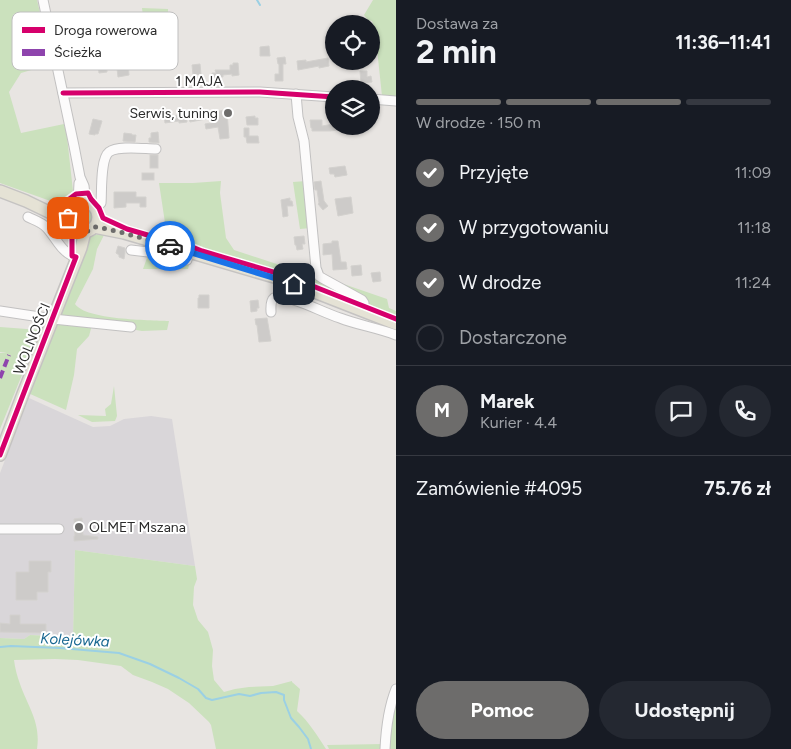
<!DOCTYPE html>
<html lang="pl">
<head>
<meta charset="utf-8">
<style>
  body { margin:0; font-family:Figtree,sans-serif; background:#242831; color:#f1f3f6; height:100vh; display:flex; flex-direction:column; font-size:19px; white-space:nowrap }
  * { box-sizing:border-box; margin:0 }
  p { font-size:16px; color:#9ea1a6 }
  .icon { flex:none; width:28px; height:28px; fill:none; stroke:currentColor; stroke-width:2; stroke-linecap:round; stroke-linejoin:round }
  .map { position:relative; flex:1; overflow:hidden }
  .sheet { display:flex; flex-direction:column; background:#171b24; width:395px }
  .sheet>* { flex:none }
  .buttons { position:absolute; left:325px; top:15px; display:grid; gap:10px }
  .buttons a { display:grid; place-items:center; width:55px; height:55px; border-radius:50%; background:#171b24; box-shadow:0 1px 4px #0004; font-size:25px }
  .pin { position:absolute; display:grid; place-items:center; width:42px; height:42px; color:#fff; margin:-21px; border-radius:10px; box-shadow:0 2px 8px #0006 }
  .courier { position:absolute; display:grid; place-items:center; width:50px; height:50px; margin:-25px; border:4px solid #1a73e8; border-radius:50%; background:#fff; color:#222; box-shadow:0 1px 6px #0007 }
  .summary em { font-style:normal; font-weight:700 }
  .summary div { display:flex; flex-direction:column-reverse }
  .summary { display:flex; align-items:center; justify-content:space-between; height:85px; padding:0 20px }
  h1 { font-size:32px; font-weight:700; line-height:38px }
  .bar { display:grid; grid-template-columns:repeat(4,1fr); gap:8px 5px; align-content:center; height:60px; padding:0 20px }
  .bar i { height:6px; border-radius:4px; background:#363941 }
  .bar .selected { background:#6d6c6b }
  .bar p { grid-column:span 4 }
  .line { display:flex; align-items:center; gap:12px; padding:0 20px; border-top:1px solid #363941 }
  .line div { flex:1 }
  .round { display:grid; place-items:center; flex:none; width:52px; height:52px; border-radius:26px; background:#242831 }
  ol { padding:0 20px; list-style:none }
  li { display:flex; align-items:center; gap:15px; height:55px }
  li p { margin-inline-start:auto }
  li .icon { padding:5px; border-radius:50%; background:#6d6c6b; color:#fff; stroke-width:4 }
  li:last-child { color:#9ea1a6 }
  li i { width:28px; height:28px; border:2px solid #363941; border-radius:50% }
  .action { display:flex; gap:10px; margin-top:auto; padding:10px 20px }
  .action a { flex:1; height:58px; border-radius:30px; background:#6d6c6b; color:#fff; font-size:20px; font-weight:700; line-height:58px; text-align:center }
  .action a+a { background:#242831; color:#f1f3f6 }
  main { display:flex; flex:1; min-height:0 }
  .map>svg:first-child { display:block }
</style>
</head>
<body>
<main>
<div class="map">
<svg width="396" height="749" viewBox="0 0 396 749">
  <rect width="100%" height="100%" fill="#e8e5e2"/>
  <!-- industrial -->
  <path fill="#d9d6d9" d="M 29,398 L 93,427 L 110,426 L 124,419 L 151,416 L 172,419 L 195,566 L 75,550 L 73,637 L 30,635 L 24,639 L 0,638 L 0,473 Z"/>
  <!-- green -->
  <g fill="#cbe1bd">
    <path d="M 0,0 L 37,0 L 52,64 L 21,73 L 9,92 L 21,133 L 64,124 L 67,137 L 73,191 L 56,203 L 0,183 Z"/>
    <path d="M 373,0 L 396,0 L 396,97 L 382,96 L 375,30 L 372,21 L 368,20 L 364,15 Z"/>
    <path d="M 142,8 L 168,9 L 168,31 L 145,32 Z"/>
    <path d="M 221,181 L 220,193 L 226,238 L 234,250 L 310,275 L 329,279 L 387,299 L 389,308 L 396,311 L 396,317 L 333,292 L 235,258 L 203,249 L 167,236 L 159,183 L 193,183 Z"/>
    <path d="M 306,181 L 311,228 L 300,229 L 293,182 Z"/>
    <circle cx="82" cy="217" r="11"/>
    <path d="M 99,234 L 104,235 L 97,249 L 93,269 L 75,304 C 86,320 149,320 169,321 L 167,330 L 142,331 L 58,317 L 88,241 L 92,236 Z"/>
    <path d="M 148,255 L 190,262 L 188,269 L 143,269 Z"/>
    <path d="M 57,321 L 92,325 L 89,336 L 77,349 L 74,375 L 66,410 L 28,393 Z"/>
    <path d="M 0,327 L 40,330 L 31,355 L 30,355 L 0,429 L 0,353 L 7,353 L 0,352 Z"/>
    <path d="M 114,386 L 117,416 L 115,421 L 92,422 L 78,415 L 106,416 L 105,409 L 111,404 Z"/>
    <path d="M 75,550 L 195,566 L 197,579 L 194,587 L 193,605 L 198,620 L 208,632 L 213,650 L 212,666 L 214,680 L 224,692 L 235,689 L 249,687 L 273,686 L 292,681 L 292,682 L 300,689 L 297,711 C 309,722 317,735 326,749 L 216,749 L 211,725 L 209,722 L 189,703 L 168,689 L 152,682 L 133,675 L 121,666 L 78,660 L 55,659 L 14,660 C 15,668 17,676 20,684 C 28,707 41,722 37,749 L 0,749 L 0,638 L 24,639 L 30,635 L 73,637 Z"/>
    <path d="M 396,695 L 396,749 L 387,749 Z"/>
    <path d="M 384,744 L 383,749 L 329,749 L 327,745 Z"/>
  </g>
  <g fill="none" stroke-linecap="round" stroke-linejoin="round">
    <!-- stream -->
    <g stroke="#9bd0e4" stroke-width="2">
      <path d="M 257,0 L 260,5"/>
      <path d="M 0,647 L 11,646 L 60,648 L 119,653 L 150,664 L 179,678 L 198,689 L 206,698 L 212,700 L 239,694 L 250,696 L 261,693 L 276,692 L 284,695 L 284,700 L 291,718 L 299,727 L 308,739 L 311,749"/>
    </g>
  </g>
  <!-- building -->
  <g fill="#cdcbc9" stroke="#d3d1ce">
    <path d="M 269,46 L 270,56 L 260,56 L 260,47 Z"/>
    <path d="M 126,56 L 126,63 L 128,63 L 129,75 L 118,77 L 117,68 L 107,69 L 107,72 L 99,73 L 98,64 L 116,63 L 116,57 Z"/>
    <path d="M 285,57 L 286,64 L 283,64 L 283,81 L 275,81 L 275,74 L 279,74 L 279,64 L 278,64 L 277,58 Z"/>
    <path d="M 328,58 L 329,66 L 319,68 L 319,66 L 298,70 L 297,61 L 306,60 L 306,62 Z"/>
    <path d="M 233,63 L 238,63 L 239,75 L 232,76 L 232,74 L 223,75 L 223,77 L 220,77 L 221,81 L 213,81 L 212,73 L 216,73 L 215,70 L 230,70 L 230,65 L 233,65 Z"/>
    <path d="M 200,64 L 201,74 L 193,75 L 192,65 Z"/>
    <path d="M 360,71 L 367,71 L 367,77 L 371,76 L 372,82 L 361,83 Z"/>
    <path d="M 224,110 L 224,112 L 227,112 L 229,138 L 220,139 L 218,127 L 206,129 L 205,124 L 217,122 L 215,112 Z"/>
    <path d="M 205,112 L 206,119 L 190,122 L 189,118 L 197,117 L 197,113 Z"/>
    <path d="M 172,114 L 172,116 L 186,114 L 187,122 L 179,123 L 179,121 L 165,123 L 164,115 Z"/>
    <path d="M 255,116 L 255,118 L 258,118 L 258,125 L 247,125 L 246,117 Z"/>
    <path d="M 93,119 L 102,121 L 98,134 L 95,134 L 95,135 L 89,134 Z"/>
    <path d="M 310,120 L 322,120 L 322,126 L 334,124 L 334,126 L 344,126 L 345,129 L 330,131 L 312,131 L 312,128 L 311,128 Z"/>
    <path d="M 244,128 L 249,128 L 249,136 L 258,136 L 259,143 L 247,143 L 246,137 L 244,137 Z"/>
    <path d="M 158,132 L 159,143 L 149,142 L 149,138 L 151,138 L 151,133 Z"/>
    <path d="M 124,133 L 132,134 L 132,135 L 136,135 L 135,142 L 123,141 Z"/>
    <rect x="150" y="155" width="8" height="13"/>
    <path d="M 345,166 L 347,175 L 335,177 L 334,174 L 330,174 L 329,168 Z"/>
    <rect x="142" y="173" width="12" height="7"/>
    <path d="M 321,181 L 324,201 L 328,206 L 323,210 L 318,204 L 319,203 L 317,190 L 315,190 L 314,182 Z"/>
    <path d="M 114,192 L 136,192 L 136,197 L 146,197 L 146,207 L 140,207 L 140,203 L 126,203 L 126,207 L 114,208 Z"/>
    <path d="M 351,197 L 353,213 L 338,216 L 335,199 Z"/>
    <path d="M 290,198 L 290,201 L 292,201 L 293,206 L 287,206 L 288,216 L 283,217 L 281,200 Z"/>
    <path d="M 304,236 L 305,244 L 302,244 L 303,249 L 297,250 L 296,245 L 295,245 L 294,237 Z"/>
    <path d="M 332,241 L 338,241 L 341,262 L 346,262 L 347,269 L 333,270 L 332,254 L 323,255 L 323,244 L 332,243 Z"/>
    <path d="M 118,246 L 125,248 L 125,253 L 124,259 L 119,257 L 119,255 L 116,253 Z"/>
    <path d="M 361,265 L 362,275 L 352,276 L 351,266 Z"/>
    <path d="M 380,272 L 381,281 L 373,282 L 371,273 Z"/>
    <path d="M 199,295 L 209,295 L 209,308 L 198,308 L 198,298 L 199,298 Z"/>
    <path d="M 258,300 L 259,308 L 257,308 L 257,311 L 251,312 L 250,301 Z"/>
    <path d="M 267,318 L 271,341 L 259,342 L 257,325 L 256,325 L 255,319 Z"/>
    <path d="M 82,518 L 83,535 L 98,537 L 98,539 L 74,541 L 74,536 L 75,536 L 74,519 Z"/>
    <path d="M 29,561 L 51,561 L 51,572 L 48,572 L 48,592 L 37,592 L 37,600 L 16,600 L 16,572 L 29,572 Z"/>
    <path d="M 10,615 L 20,615 L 20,624 L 46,624 L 46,633 L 0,632 L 0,623 L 10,624 Z"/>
  </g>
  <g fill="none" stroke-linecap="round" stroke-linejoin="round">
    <!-- minor casing -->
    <g stroke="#c2c1c1" stroke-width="11">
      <g id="minor">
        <path d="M 43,0 L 74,146 L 80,177 L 84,186 L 86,203"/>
        <path d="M 63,93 L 260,92 L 334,97"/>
        <path d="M 296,94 L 298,117 L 304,141 L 316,268 L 319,276 L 322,278 L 362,300 L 364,303 L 362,311"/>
        <path d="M 371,99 L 396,101"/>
        <path d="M 78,203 L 79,183"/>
        <path d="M 94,208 L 101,203 C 102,193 100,159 109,152 C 118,145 145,149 156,149"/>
        <path d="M 28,217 C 34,220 41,222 46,227 C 56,237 61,253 76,257"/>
        <path d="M 131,250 L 148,252 L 182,260 L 187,260 L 189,252"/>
        <path d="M 0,311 L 53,319 L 131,327"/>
        <path d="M 271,312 C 271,308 270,301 274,298 C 280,294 291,299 297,301 C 312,306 325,313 340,318 C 358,325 378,328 396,335"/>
        <path d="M 0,529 L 59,529"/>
        <path d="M 385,749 C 386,728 388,709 396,689"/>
      </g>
    </g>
    <!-- major casing -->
    <g stroke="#c5c3c2" stroke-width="14">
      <g id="major">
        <path d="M 0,191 L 26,201 L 53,214 L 68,218"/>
        <circle cx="83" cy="217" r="15"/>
        <path d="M 94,227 L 124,233 L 281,279 L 396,324"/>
        <path d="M 0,455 L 23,394 L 81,248 L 85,232"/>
      </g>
    </g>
    <!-- minor -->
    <use href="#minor" stroke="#fcfbfb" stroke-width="9"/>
    <!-- major -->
    <use href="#major" stroke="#e5e2d5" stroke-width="11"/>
    <!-- quiet -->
    <path stroke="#8e44ad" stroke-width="4" stroke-dasharray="8 4" stroke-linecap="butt" d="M 0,378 L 9,355"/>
    <!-- cycleway casing -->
    <g stroke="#fff" stroke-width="8">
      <g id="cycleway">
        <path d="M 63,93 L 260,92 L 334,97"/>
        <path d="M 0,455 L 76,257 L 72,256 L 72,235 L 64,221 L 58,218 L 60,206 L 76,194 L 88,193 L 91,199 L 99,208 L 103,218 L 127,229 L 151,236 L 166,238 L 180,242 L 202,251 L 273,272 L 305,283 L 396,319"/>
      </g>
    </g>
    <!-- cycleway -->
    <use href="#cycleway" stroke="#d6006c" stroke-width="5"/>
  </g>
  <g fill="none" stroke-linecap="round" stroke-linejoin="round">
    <!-- done -->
    <path stroke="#6d6c6b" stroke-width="5" stroke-dasharray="0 9" d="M 68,218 C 71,232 84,236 94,227 L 98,227 L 124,233 L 170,246"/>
    <!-- route -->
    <path stroke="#1a73e8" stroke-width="6" d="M 170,246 L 294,284"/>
  </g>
  <!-- markers -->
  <g fill="#6d6c6b" stroke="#fff" stroke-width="2">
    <circle cx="228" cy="113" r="5"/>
    <circle cx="79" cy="527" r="5"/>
  </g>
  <g text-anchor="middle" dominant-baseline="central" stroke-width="4" stroke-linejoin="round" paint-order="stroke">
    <!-- street labels -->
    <g font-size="14" fill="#2b2b2b" stroke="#fff">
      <text x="199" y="81">1 MAJA</text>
      <text transform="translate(32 339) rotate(-68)">WOLNOŚCI</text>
    </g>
    <!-- poi labels -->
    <g font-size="14" fill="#2b2b2b" stroke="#fff" text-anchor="end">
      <text x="218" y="113">Serwis, tuning</text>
      <text x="89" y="527" text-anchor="start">OLMET Mszana</text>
    </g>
    <!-- water labels -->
    <g font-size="15" font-style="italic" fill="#186791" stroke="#fff">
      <text transform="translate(75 640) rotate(3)">Kolejówka</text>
    </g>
  </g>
  <!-- legend -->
  <rect x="12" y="12" width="166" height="58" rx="8" fill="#fff" stroke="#bfbfbf" stroke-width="1"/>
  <rect x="22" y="27" width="23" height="6" fill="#d6006c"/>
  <rect x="22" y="49" width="23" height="7" fill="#8e44ad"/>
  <g font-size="14" fill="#2b2b2b">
    <text x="54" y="35">Droga rowerowa</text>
    <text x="54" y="57">Ścieżka</text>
  </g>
</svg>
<div class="buttons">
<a><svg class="icon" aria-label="locate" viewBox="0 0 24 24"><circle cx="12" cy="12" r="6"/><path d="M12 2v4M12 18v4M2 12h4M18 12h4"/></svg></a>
<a><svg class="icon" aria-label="layers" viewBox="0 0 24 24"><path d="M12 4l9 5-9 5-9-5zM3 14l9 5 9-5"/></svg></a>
</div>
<div class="pin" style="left:68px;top:218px;background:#ea580c"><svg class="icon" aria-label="bag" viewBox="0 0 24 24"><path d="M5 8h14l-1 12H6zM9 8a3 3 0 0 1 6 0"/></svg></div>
<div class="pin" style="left:294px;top:284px;background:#1f2937"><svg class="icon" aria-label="home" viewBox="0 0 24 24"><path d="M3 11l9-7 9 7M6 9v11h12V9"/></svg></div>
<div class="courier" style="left:170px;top:246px"><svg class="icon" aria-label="car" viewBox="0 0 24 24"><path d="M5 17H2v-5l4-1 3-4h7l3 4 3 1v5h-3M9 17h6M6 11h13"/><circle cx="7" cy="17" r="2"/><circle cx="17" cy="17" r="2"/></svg></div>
</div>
<section class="sheet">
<div class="summary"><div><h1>2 min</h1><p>Dostawa za</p></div><em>11:36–11:41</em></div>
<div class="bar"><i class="selected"></i><i class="selected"></i><i class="selected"></i><i></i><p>W drodze · 150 m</p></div>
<ol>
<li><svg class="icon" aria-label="check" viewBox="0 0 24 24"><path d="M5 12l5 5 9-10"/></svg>Przyjęte<p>11:09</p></li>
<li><svg class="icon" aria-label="check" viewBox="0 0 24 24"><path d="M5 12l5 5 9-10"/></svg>W przygotowaniu<p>11:18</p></li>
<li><svg class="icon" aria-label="check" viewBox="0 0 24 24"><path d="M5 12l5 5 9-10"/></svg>W drodze<p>11:24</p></li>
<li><i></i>Dostarczone</li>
</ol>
<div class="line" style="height:90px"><b class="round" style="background:#6d6c6b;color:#fff">M</b><div><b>Marek</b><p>Kurier · 4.4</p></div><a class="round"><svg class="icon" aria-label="chat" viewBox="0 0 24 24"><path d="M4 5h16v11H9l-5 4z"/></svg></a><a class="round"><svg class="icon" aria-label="phone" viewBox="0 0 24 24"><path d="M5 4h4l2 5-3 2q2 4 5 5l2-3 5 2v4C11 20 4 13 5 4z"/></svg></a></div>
<div class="line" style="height:65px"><div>Zamówienie #4095</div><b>75.76 zł</b></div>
<div class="action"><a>Pomoc</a><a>Udostępnij</a></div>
</section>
</main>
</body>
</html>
